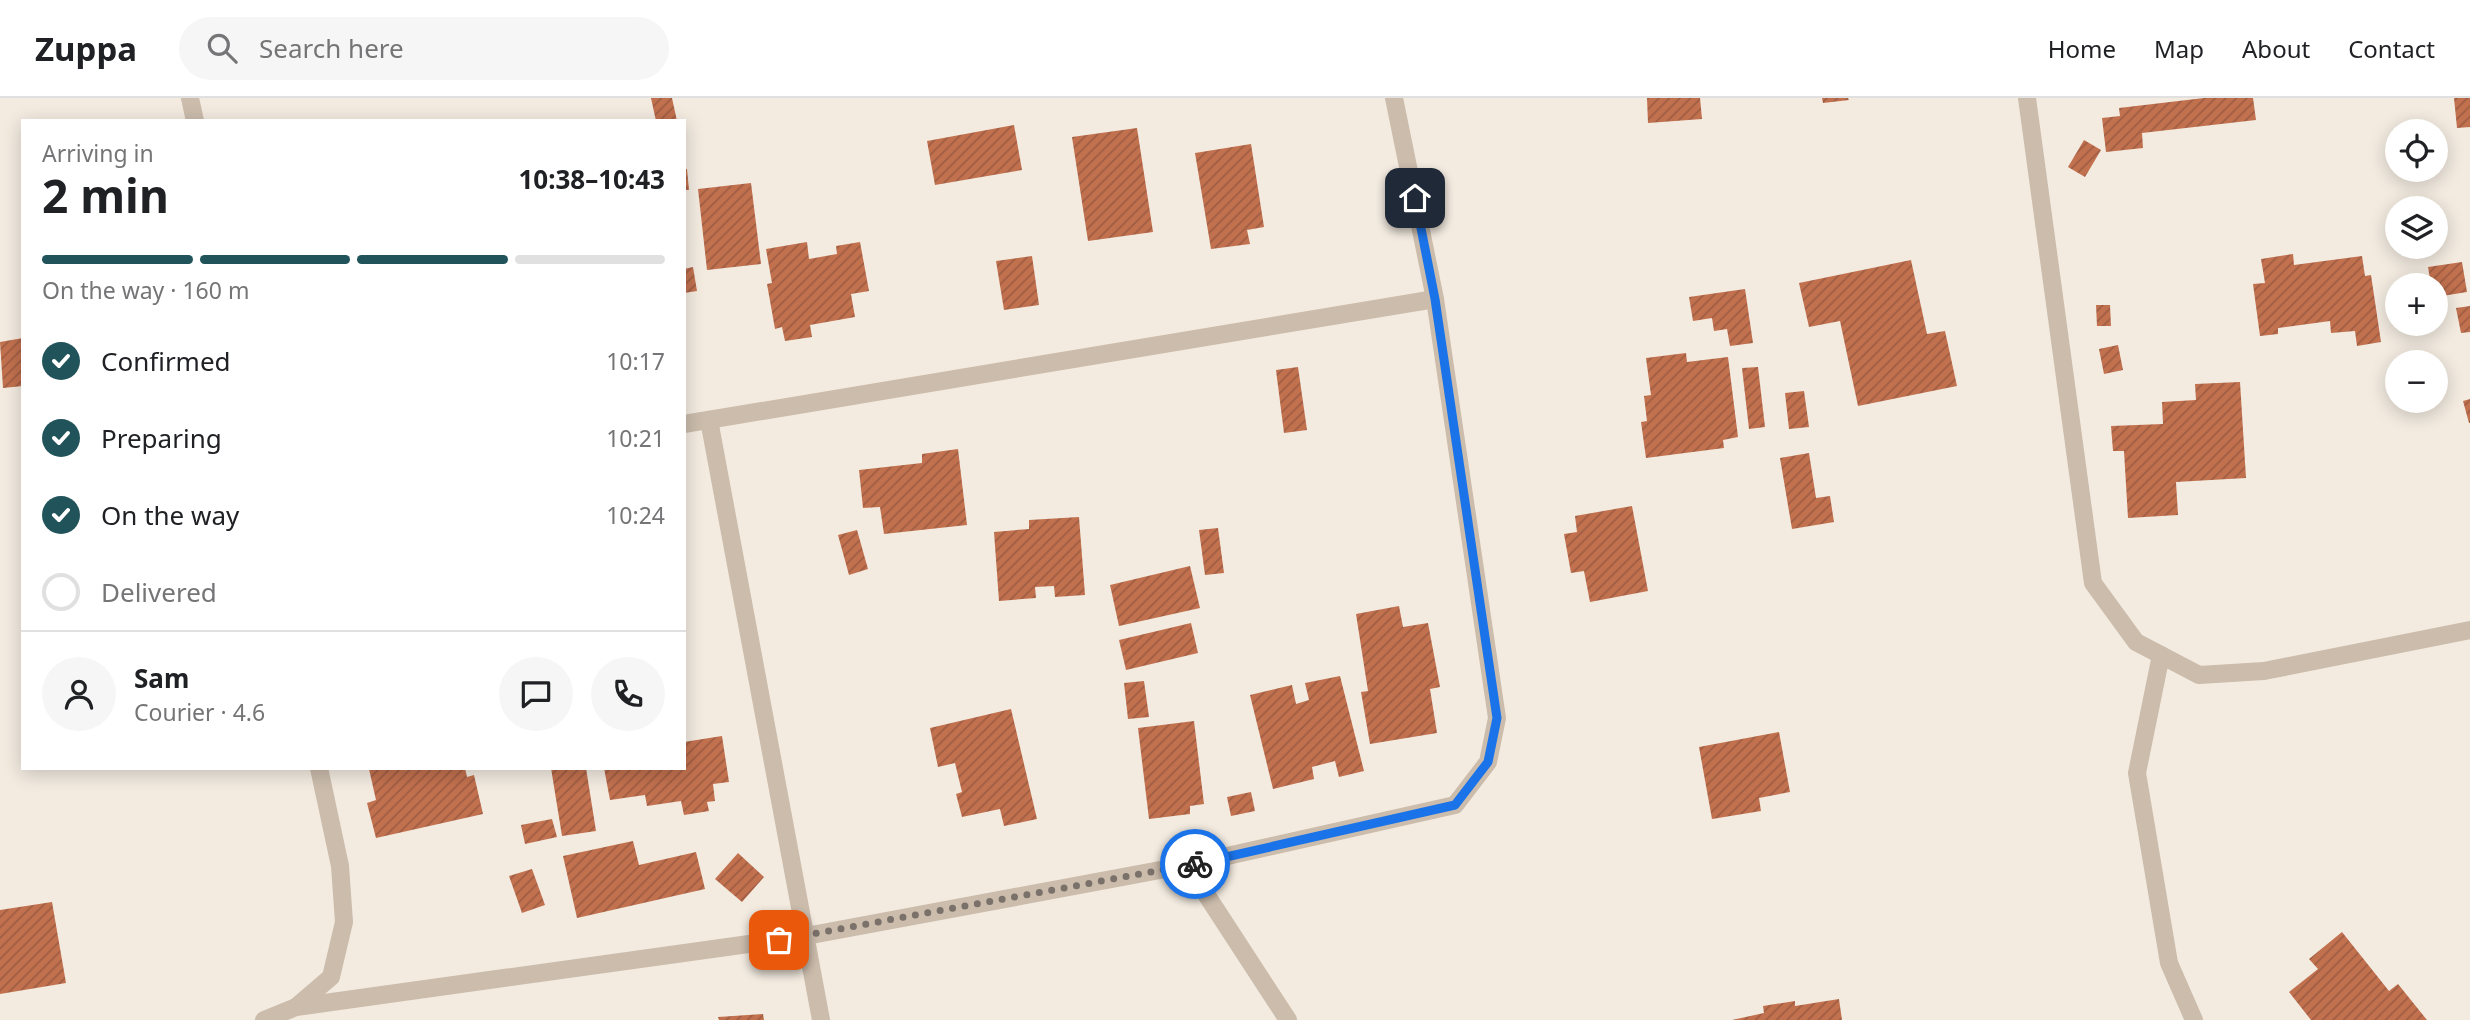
<!DOCTYPE html>
<html lang="en">
<head>
<meta charset="utf-8">
<style>
  body { margin:0; font-family:"Noto Sans",sans-serif; background:#f6f6f6; color:#202124; height:100vh; display:flex; flex-direction:column; font-size:26px; white-space:nowrap }
  * { box-sizing:border-box; margin:0 }
  p { font-size:23px; color:#757577 }
  .icon { flex:none; width:38px; height:38px; fill:none; stroke:currentColor; stroke-width:2; stroke-linecap:round; stroke-linejoin:round }
  .map { position:relative; flex:1; overflow:hidden }
  .sheet { position:absolute; left:21px; top:21px; width:665px; height:651px; display:flex; flex-direction:column; background:#fff; border-radius:0px; box-shadow:0 4px 18px #0003 }
  .sheet>* { flex:none }
  .fabs { position:absolute; left:2385px; top:21px; display:grid; gap:14px }
  .fabs a { display:grid; place-items:center; width:63px; height:63px; border-radius:50%; background:#fff; box-shadow:0 4px 18px #0003; font-size:35px }
  .pin { position:absolute; display:grid; place-items:center; width:60px; height:60px; color:#fff; margin:-30px; border-radius:14px; box-shadow:0 4px 10px #0006 }
  .courier { position:absolute; display:grid; place-items:center; width:70px; height:70px; margin:-35px; border:5px solid #1a73e8; border-radius:50%; background:#fff; color:#222; box-shadow:0 2px 9px #0007 }
  .headline em { font-style:normal; font-weight:700 }
  .headline div { display:flex; flex-direction:column-reverse }
  .headline { display:flex; align-items:center; justify-content:space-between; height:119px; padding:0 21px }
  h1 { font-size:46px; font-weight:700; line-height:52px }
  .bar { display:grid; grid-template-columns:repeat(4,1fr); gap:10px 7px; align-content:center; height:84px; padding:0 21px }
  .bar i { height:9px; border-radius:5px; background:#e0e0e0 }
  .bar .active { background:#21535a }
  .bar p { grid-column:span 4 }
  .line { display:flex; align-items:center; gap:18px; padding:0 21px; border-top:2px solid #e0e0e0 }
  .line div { flex:1 }
  .round { display:grid; place-items:center; flex:none; width:74px; height:74px; border-radius:37px; background:#f6f6f6 }
  ol { padding:0 21px; list-style:none }
  li { display:flex; align-items:center; gap:21px; height:77px }
  li p { margin-inline-start:auto }
  li .icon { padding:7px; border-radius:50%; background:#21535a; color:#fff; stroke-width:4 }
  li:last-child { color:#757577 }
  li i { width:38px; height:38px; border:4px solid #e0e0e0; border-radius:50% }
  header { display:flex; align-items:center; gap:42px; box-sizing:border-box; height:98px; padding:0 35px; background:#fff; border-bottom:2px solid #e0e0e0 }
  header strong { font-size:33px }
  nav { display:flex; gap:38px; margin-inline-start:auto; font-size:24px }
  .search { width:490px; height:63px; background:#f6f6f6; display:flex; align-items:center; gap:18px; box-sizing:border-box; padding:0 24px; border-radius:38px; color:#757577; font-size:26px }
  .map>svg:first-child { display:block }
</style>
</head>
<body>
<header>
<strong>Zuppa</strong>
<div class="search"><svg class="icon" aria-label="search" viewBox="0 0 24 24"><circle cx="10" cy="10" r="6"/><path d="M15 15l6 6"/></svg>Search here</div>
<nav><a>Home</a><a>Map</a><a>About</a><a>Contact</a></nav>
</header>
<div class="map">
<svg width="2470" height="922" viewBox="0 0 2470 922">
  <defs>
    <pattern id="building-hatch" width="6" height="6" patternUnits="userSpaceOnUse" patternTransform="scale(1.75)"><rect width="6" height="6" fill="#c2714f"/><path d="M-1 1l2-2M0 6l6-6M5 7l2-2" fill="none" stroke="#9f5d42"/></pattern>
  </defs>
  <rect width="100%" height="100%" fill="#f3ebe0"/>
  <!-- building -->
  <g fill="url(#building-hatch)">
    <path d="M 651,0 L 672,0 L 677,23 L 656,23 Z"/>
    <path d="M 1647,0 L 1700,0 L 1702,21 L 1648,25 Z"/>
    <path d="M 1822,0 L 1848,0 L 1849,2 L 1823,5 Z"/>
    <path d="M 2204,0 L 2253,0 L 2256,22 L 2142,35 L 2143,50 L 2106,54 L 2102,20 L 2120,18 L 2119,10 Z"/>
    <path d="M 2454,0 L 2470,0 L 2470,29 L 2457,30 Z"/>
    <path d="M 1014,27 L 1022,72 L 935,87 L 927,43 Z"/>
    <path d="M 1137,30 L 1153,134 L 1088,143 L 1072,39 Z"/>
    <path d="M 2084,42 L 2101,52 L 2085,79 L 2068,69 Z"/>
    <path d="M 1251,46 L 1264,129 L 1247,132 L 1250,146 L 1211,151 L 1195,55 Z"/>
    <path d="M 684,71 L 687,71 L 689,92 L 684,92 Z"/>
    <path d="M 751,85 L 761,166 L 707,172 L 698,91 Z"/>
    <path d="M 807,144 L 809,161 L 837,156 L 836,148 L 860,144 L 869,193 L 851,196 L 855,219 L 810,227 L 812,239 L 785,243 L 782,229 L 775,231 L 767,186 L 772,185 L 766,151 Z"/>
    <path d="M 2293,156 L 2294,167 L 2362,158 L 2365,178 L 2371,177 L 2381,244 L 2357,248 L 2355,233 L 2331,235 L 2330,223 L 2278,230 L 2278,236 L 2260,238 L 2253,186 L 2265,185 L 2261,161 Z"/>
    <path d="M 1032,158 L 1039,207 L 1004,212 L 996,163 Z"/>
    <path d="M 1911,162 L 1927,236 L 1945,233 L 1957,288 L 1858,308 L 1840,223 L 1809,229 L 1799,185 Z"/>
    <path d="M 2462,164 L 2467,194 L 2436,199 L 2436,187 L 2431,187 L 2428,169 Z"/>
    <path d="M 693,169 L 697,193 L 684,195 L 684,171 Z"/>
    <path d="M 1745,191 L 1753,245 L 1730,248 L 1727,231 L 1714,233 L 1712,220 L 1693,223 L 1689,199 Z"/>
    <path d="M 2096,207 L 2110,207 L 2111,228 L 2097,228 Z"/>
    <path d="M 2470,208 L 2470,234 L 2461,235 L 2456,210 Z"/>
    <path d="M 23,240 L 23,288 L 3,290 L 0,244 Z"/>
    <path d="M 2118,247 L 2123,272 L 2104,276 L 2099,251 Z"/>
    <path d="M 1686,255 L 1687,264 L 1728,259 L 1738,339 L 1723,342 L 1724,350 L 1646,360 L 1641,324 L 1647,323 L 1644,298 L 1651,297 L 1646,260 Z"/>
    <path d="M 1298,269 L 1307,332 L 1284,335 L 1276,272 Z"/>
    <path d="M 1758,269 L 1765,329 L 1749,331 L 1742,270 Z"/>
    <path d="M 2240,284 L 2246,380 L 2176,384 L 2178,417 L 2128,420 L 2124,353 L 2113,353 L 2111,328 L 2163,326 L 2162,304 L 2196,302 L 2195,286 Z"/>
    <path d="M 1804,293 L 1809,329 L 1789,331 L 1785,295 Z"/>
    <path d="M 2470,301 L 2470,325 L 2469,325 L 2463,303 Z"/>
    <path d="M 958,351 L 967,427 L 884,436 L 880,409 L 863,410 L 859,372 L 922,365 L 922,356 Z"/>
    <path d="M 1809,355 L 1816,400 L 1830,398 L 1834,424 L 1792,431 L 1780,360 Z"/>
    <path d="M 1632,408 L 1648,493 L 1590,504 L 1584,473 L 1571,475 L 1564,436 L 1577,434 L 1575,418 Z"/>
    <path d="M 1079,419 L 1085,497 L 1055,499 L 1054,488 L 1035,489 L 1036,500 L 999,503 L 994,434 L 1029,431 L 1029,422 Z"/>
    <path d="M 1218,430 L 1224,475 L 1205,477 L 1199,432 Z"/>
    <path d="M 857,432 L 868,471 L 849,477 L 838,437 Z"/>
    <path d="M 1190,468 L 1200,510 L 1119,528 L 1110,487 Z"/>
    <path d="M 1399,508 L 1403,529 L 1428,525 L 1440,589 L 1430,591 L 1437,635 L 1370,646 L 1361,594 L 1368,593 L 1356,516 Z"/>
    <path d="M 1191,525 L 1198,555 L 1126,572 L 1119,542 Z"/>
    <path d="M 1340,578 L 1364,673 L 1339,679 L 1335,663 L 1312,669 L 1314,681 L 1273,691 L 1250,597 L 1292,587 L 1296,606 L 1309,602 L 1305,585 Z"/>
    <path d="M 1144,583 L 1149,619 L 1128,621 L 1124,585 Z"/>
    <path d="M 1011,611 L 1037,721 L 1004,728 L 1000,711 L 962,719 L 956,696 L 962,694 L 955,665 L 938,669 L 930,630 Z"/>
    <path d="M 1194,623 L 1204,706 L 1190,708 L 1190,716 L 1149,721 L 1138,630 Z"/>
    <path d="M 1779,634 L 1790,694 L 1759,700 L 1761,713 L 1712,721 L 1699,649 Z"/>
    <path d="M 722,638 L 729,684 L 713,686 L 715,703 L 707,704 L 709,713 L 684,717 L 681,703 L 647,708 L 645,697 L 610,702 L 604,670 L 684,670 L 684,644 Z"/>
    <path d="M 465,670 L 467,679 L 474,677 L 483,716 L 376,740 L 367,705 L 376,702 L 369,671 Z"/>
    <path d="M 551,670 L 586,670 L 596,733 L 562,738 Z"/>
    <path d="M 1251,694 L 1255,713 L 1231,718 L 1227,699 Z"/>
    <path d="M 552,721 L 557,739 L 525,746 L 521,727 Z"/>
    <path d="M 633,743 L 639,767 L 696,754 L 705,791 L 577,820 L 563,758 Z"/>
    <path d="M 738,755 L 764,779 L 742,804 L 715,781 Z"/>
    <path d="M 532,771 L 545,807 L 522,815 L 509,778 Z"/>
    <path d="M 52,804 L 66,885 L 0,896 L 0,812 Z"/>
    <path d="M 2342,834 L 2389,893 L 2398,886 L 2427,922 L 2311,922 L 2289,894 L 2318,871 L 2309,861 Z"/>
    <path d="M 1839,901 L 1842,922 L 1732,922 L 1764,915 L 1763,908 L 1795,903 L 1795,908 Z"/>
    <path d="M 763,916 L 764,922 L 719,922 L 718,919 Z"/>
  </g>
  <g fill="none" stroke-linecap="round" stroke-linejoin="round">
    <!-- minor -->
    <g stroke="#cbbcac" stroke-width="18">
      <path d="M 190,0 L 195,23"/>
      <path d="M 2027,0 L 2093,485 L 2136,544 L 2199,577 L 2264,573 L 2470,532"/>
      <path d="M 709,322 L 821,922"/>
      <path d="M 684,326 L 1435,201"/>
      <path d="M 2161,557 L 2137,675 L 2169,865 L 2194,922"/>
      <path d="M 1187,767 L 1288,922"/>
      <path d="M 296,909 L 806,838 L 1187,767 L 1455,707 L 1488,664 L 1497,620 L 1435,201 L 1394,0"/>
      <path d="M 264,922 L 296,909 L 331,879 L 344,824 L 340,768 L 319,670"/>
    </g>
  </g>
  <g fill="none" stroke-linecap="round" stroke-linejoin="round">
    <!-- done -->
    <path stroke="#7a716a" stroke-width="7" stroke-dasharray="0 12.6" d="M 779,842 L 1195,766"/>
    <!-- route -->
    <path stroke="#1a73e8" stroke-width="9" d="M 1195,766 L 1455,707 L 1488,664 L 1497,620 L 1435,201 L 1415,100"/>
  </g>
</svg>
<div class="fabs">
<a><svg class="icon" aria-label="locate" viewBox="0 0 24 24"><circle cx="12" cy="12" r="6"/><path d="M12 2v4M12 18v4M2 12h4M18 12h4"/></svg></a>
<a><svg class="icon" aria-label="layers" viewBox="0 0 24 24"><path d="M12 4l9 5-9 5-9-5zM3 14l9 5 9-5"/></svg></a>
<a>+</a>
<a>−</a>
</div>
<div class="pin" style="left:779px;top:842px;background:#ea580c"><svg class="icon" aria-label="bag" viewBox="0 0 24 24"><path d="M5 8h14l-1 12H6zM9 8a3 3 0 0 1 6 0"/></svg></div>
<div class="pin" style="left:1415px;top:100px;background:#1f2937"><svg class="icon" aria-label="home" viewBox="0 0 24 24"><path d="M3 11l9-7 9 7M6 9v11h12V9"/></svg></div>
<div class="courier" style="left:1195px;top:766px"><svg class="icon" aria-label="bike" viewBox="0 0 24 24"><circle cx="6" cy="16" r="4"/><circle cx="18" cy="16" r="4"/><path d="M6 16l4-8h5l3 8M10 8l3 8H6M13 5h3"/></svg></div>
<section class="sheet">
<div class="headline"><div><h1>2 min</h1><p>Arriving in</p></div><em>10:38–10:43</em></div>
<div class="bar"><i class="active"></i><i class="active"></i><i class="active"></i><i></i><p>On the way · 160 m</p></div>
<ol>
<li><svg class="icon" aria-label="check" viewBox="0 0 24 24"><path d="M5 12l5 5 9-10"/></svg>Confirmed<p>10:17</p></li>
<li><svg class="icon" aria-label="check" viewBox="0 0 24 24"><path d="M5 12l5 5 9-10"/></svg>Preparing<p>10:21</p></li>
<li><svg class="icon" aria-label="check" viewBox="0 0 24 24"><path d="M5 12l5 5 9-10"/></svg>On the way<p>10:24</p></li>
<li><i></i>Delivered</li>
</ol>
<div class="line" style="height:126px"><a class="round"><svg class="icon" aria-label="person" viewBox="0 0 24 24"><circle cx="12" cy="8" r="4"/><path d="M4 21q1-7 8-7t8 7"/></svg></a><div><b>Sam</b><p>Courier · 4.6</p></div><a class="round"><svg class="icon" aria-label="chat" viewBox="0 0 24 24"><path d="M4 5h16v11H9l-5 4z"/></svg></a><a class="round"><svg class="icon" aria-label="phone" viewBox="0 0 24 24"><path d="M5 4h4l2 5-3 2q2 4 5 5l2-3 5 2v4C11 20 4 13 5 4z"/></svg></a></div>
</section>
</div>
</body>
</html>
